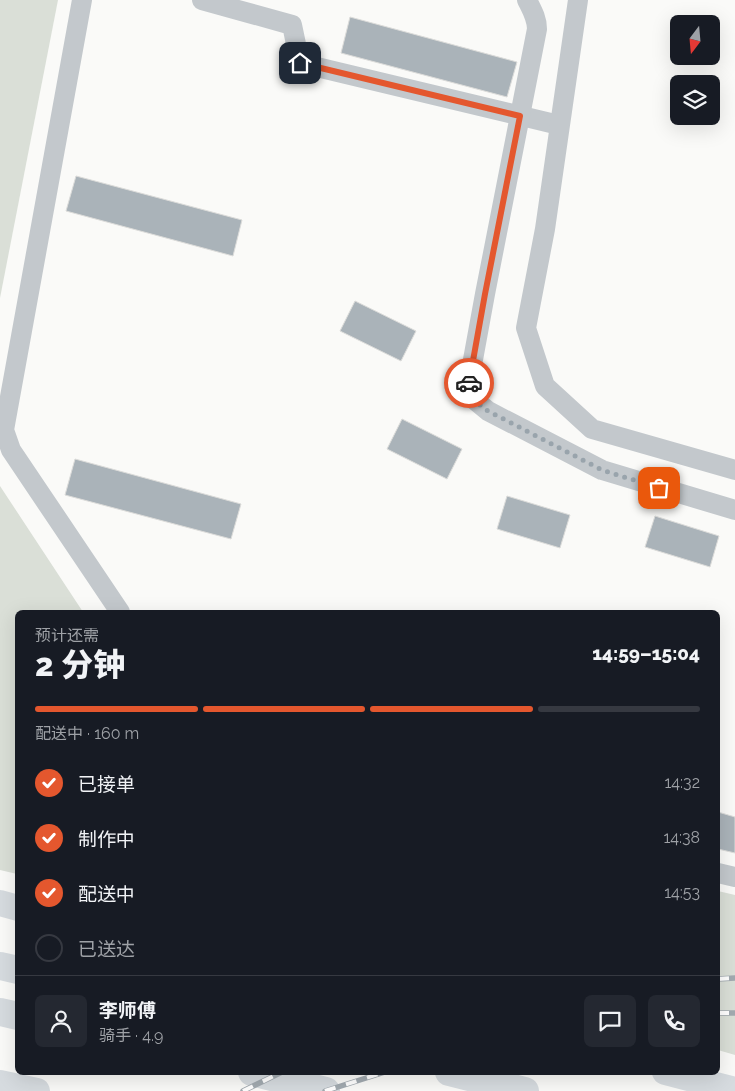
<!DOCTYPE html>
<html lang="zh">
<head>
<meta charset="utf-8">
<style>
  body { margin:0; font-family:Raleway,"Noto Sans SC",sans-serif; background:#242831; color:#f1f3f6; height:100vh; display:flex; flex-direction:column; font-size:19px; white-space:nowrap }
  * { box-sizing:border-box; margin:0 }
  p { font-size:16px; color:#9ea1a6 }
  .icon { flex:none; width:28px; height:28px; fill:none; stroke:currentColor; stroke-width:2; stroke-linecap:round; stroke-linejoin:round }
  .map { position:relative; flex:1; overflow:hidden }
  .sheet { position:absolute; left:15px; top:610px; width:705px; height:465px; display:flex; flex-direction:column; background:#171b24; border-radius:8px; box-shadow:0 5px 20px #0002 }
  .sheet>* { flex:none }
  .needle { width:32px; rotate:196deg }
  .tools { position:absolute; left:670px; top:15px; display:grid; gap:10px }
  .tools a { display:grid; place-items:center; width:50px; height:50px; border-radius:8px; background:#171b24; box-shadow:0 5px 20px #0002; font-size:25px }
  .pin { position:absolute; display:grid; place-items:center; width:42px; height:42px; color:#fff; margin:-21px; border-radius:10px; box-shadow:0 2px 8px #0006 }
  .courier { position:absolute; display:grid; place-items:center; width:50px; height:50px; margin:-25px; border:4px solid #e4572e; border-radius:50%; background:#fff; color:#222; box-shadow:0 1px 6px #0007 }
  .headline em { font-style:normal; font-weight:800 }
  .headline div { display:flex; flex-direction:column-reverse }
  .headline { display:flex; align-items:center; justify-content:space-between; height:85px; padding:0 20px }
  h1 { font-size:32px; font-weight:800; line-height:38px }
  .bar { display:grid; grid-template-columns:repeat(4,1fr); gap:8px 5px; align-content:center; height:60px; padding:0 20px }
  .bar i { height:6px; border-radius:4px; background:#363941 }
  .bar .active { background:#e4572e }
  .bar p { grid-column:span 4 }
  .line { display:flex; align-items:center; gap:12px; padding:0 20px; border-top:1px solid #363941 }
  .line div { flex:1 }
  .round { display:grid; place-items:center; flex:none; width:52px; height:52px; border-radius:8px; background:#242831 }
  ol { padding:0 20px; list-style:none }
  li { display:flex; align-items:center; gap:15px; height:55px }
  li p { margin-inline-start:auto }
  li .icon { padding:5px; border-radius:50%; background:#e4572e; color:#fff; stroke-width:4 }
  li:last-child { color:#9ea1a6 }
  li i { width:28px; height:28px; border:2px solid #363941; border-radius:50% }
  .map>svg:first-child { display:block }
</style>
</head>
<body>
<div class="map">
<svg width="735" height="1091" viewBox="0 0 735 1091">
  <rect width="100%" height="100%" fill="#fafaf8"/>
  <!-- green -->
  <g fill="#dadfd7">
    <path d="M 0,0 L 58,0 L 0,298 Z"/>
    <path d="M 0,486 L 83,612 L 18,612 L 17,874 L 0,870 Z"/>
    <path d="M 718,891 L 735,895 L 735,1055 L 718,1050 Z"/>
  </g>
  <!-- building -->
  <g fill="#aab3b9" stroke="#dcdcda">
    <path d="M 350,17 L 517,62 L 507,97 L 341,53 Z"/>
    <path d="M 76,176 L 242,220 L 233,256 L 66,211 Z"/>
    <path d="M 355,301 L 416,331 L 401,361 L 340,331 Z"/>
    <path d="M 402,419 L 462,449 L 447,479 L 387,449 Z"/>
    <path d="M 75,459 L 241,504 L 231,539 L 65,495 Z"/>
    <path d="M 507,496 L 570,515 L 560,548 L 497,529 Z"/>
    <path d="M 655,516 L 719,536 L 710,567 L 645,547 Z"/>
    <path d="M 718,812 L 735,817 L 735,853 L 718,849 Z"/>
  </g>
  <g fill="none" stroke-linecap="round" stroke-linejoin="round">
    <!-- minor -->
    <g stroke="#c3c8cc" stroke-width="20">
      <path d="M 82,0 L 4,430 L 11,450 L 120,612"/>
      <path d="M 202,0 L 292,25 L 300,63 L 559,125"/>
      <path d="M 527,0 C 532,10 537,18 537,29 L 485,294 L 468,387 L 471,397 L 488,411 L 602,470 L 735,510"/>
      <path d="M 578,0 L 545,229 L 526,328 L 545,386 L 592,429 L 735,470"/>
      <path d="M 718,873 L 735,877"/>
    </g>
    <!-- major -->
    <g stroke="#d6dbdf" stroke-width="26">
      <path d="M 0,903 L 18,908"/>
      <path d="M 665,1072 L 735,1090"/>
      <path d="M 0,1083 L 37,1091"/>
    </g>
    <!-- highway -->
    <g stroke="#d6dbdf" stroke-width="28">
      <path d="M 0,966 L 18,970"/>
      <path d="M 0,1012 L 18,1016"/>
      <path d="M 252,1072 L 326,1091"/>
      <path d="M 449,1072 L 525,1091"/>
    </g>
    <!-- rail casing -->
    <g stroke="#a2aab0" stroke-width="5.5">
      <g id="rail">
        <path d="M 718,979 L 735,978"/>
        <path d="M 718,1013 L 735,1013"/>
        <path d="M 243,1091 L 282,1072"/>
        <path d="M 325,1091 L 385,1072"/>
      </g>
    </g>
    <!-- rail -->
    <use href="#rail" stroke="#fff" stroke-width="4" stroke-dasharray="11" stroke-linecap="butt"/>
  </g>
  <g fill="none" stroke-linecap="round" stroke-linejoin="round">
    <!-- done -->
    <path stroke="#99a4ac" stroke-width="5" stroke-dasharray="0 9" d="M 469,383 L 468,387 L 471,398 L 488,411 L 602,470 L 659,488"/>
    <!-- route -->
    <path stroke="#e4572e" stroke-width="6" d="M 300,63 L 520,116 L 485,294 L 469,383"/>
  </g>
</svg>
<div class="tools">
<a><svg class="needle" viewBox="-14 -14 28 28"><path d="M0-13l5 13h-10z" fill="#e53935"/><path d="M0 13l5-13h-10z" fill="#9ea1a6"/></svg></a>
<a><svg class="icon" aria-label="layers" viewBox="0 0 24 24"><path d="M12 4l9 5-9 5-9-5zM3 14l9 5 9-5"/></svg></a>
</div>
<div class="pin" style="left:659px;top:488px;background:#ea580c"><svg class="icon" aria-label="bag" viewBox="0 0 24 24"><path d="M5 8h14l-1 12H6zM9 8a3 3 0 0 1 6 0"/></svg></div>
<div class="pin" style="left:300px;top:63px;background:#1f2937"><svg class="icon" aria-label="home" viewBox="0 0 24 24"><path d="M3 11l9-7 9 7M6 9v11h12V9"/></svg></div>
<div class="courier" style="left:469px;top:383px"><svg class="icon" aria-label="car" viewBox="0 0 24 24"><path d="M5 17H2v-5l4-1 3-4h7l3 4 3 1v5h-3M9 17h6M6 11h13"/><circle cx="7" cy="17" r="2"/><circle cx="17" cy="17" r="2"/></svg></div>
<section class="sheet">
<div class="headline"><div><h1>2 分钟</h1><p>预计还需</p></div><em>14:59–15:04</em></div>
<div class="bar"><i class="active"></i><i class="active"></i><i class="active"></i><i></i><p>配送中 · 160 m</p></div>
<ol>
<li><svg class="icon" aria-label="check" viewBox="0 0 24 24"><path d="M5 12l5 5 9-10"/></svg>已接单<p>14:32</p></li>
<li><svg class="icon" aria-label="check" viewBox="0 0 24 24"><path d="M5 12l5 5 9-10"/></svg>制作中<p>14:38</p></li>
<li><svg class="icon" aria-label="check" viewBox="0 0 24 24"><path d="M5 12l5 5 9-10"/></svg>配送中<p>14:53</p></li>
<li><i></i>已送达</li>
</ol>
<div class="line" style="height:90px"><a class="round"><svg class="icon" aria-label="person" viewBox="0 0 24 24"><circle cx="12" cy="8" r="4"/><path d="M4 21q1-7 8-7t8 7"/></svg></a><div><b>李师傅</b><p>骑手 · 4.9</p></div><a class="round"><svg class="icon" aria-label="chat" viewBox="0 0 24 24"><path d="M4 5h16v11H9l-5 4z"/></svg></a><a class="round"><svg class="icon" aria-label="phone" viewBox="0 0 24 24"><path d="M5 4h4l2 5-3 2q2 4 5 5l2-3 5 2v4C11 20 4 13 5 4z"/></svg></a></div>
</section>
</div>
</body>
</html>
